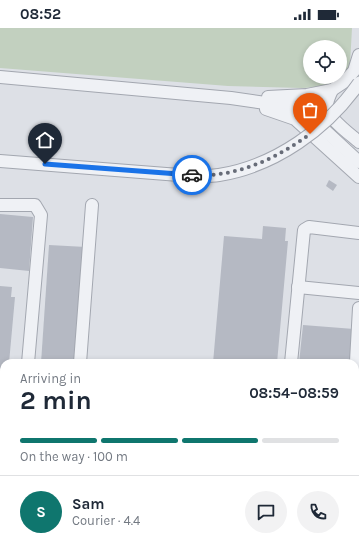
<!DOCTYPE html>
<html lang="en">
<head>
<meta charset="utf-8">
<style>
  body { margin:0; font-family:Karla,sans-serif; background:#f2f2f3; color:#1f2937; height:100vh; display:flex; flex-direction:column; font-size:15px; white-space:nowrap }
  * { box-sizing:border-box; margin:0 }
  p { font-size:13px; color:#747a83 }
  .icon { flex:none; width:22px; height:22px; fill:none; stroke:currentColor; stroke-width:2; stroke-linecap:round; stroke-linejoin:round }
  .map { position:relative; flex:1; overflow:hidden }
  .panel { position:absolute; left:0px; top:331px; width:359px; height:196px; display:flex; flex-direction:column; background:#fff; border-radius:12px 12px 0 0; box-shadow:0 2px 6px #0003 }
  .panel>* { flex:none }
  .tools { position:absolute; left:303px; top:12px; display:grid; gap:8px }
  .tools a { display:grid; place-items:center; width:44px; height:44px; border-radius:50%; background:#fff; box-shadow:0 2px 6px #0003; font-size:20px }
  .pin { position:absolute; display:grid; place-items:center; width:34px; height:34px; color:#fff; margin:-41px -17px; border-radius:50% 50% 50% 0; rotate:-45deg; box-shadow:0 0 4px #0007 }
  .pin .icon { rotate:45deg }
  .courier { position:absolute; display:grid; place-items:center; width:40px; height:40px; margin:-20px; border:3px solid #1a73e8; border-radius:50%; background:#fff; color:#222; box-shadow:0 1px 5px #0007 }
  .headline em { font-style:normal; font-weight:700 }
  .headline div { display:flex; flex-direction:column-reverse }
  .headline { display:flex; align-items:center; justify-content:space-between; height:68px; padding:0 20px }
  h1 { font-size:26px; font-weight:700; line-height:30px }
  .bar { display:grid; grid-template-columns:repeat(4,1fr); gap:6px 4px; align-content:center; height:48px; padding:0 20px }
  .bar i { height:5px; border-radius:3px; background:#e0e1e3 }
  .bar .active { background:#0f766e }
  .bar p { grid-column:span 4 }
  .line { display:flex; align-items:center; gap:10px; padding:0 20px; border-top:1px solid #e0e1e3 }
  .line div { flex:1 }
  .round { display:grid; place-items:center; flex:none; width:42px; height:42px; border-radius:21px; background:#f2f2f3 }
  .status { display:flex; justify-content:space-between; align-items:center; height:28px; padding:0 20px; background:#fff; direction:ltr }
  .status svg { height:11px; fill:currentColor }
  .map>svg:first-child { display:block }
</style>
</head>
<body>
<div class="status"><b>08:52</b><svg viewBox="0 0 49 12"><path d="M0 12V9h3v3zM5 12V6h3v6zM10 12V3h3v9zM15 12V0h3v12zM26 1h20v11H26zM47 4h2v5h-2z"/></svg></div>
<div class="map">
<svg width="359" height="527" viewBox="0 0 359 527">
  <rect width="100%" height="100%" fill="#dde0e6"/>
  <!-- green -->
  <path fill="#c2d0bf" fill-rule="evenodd" d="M 0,0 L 352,0 L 350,37 L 339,51 L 322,59 L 302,60 L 228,58 L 0,40 ZM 310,19 L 340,19 L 340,49 L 310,49 Z"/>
  <!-- building -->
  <g fill="#b5b9c3">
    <path d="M 329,152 L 337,157 L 333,163 L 326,158 Z"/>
    <path d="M 0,186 L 33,189 L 29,243 L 0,240 Z"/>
    <path d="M 263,198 L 286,200 L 285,213 L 288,213 L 277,335 L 213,335 L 224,208 L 262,211 Z"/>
    <path d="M 49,217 L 86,219 L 78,335 L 41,335 Z"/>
    <path d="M 0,258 L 12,259 L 11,269 L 15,269 L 9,335 L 4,335 L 4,354 L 0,354 Z"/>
    <path d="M 303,297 L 354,301 L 351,335 L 299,335 Z"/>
    <path d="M 355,465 L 359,471 L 359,511 L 355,511 L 355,488 L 357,489 L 358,486 L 355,486 Z"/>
    <path d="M 0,473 L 4,473 L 4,523 L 40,523 L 40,527 L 0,527 Z"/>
    <path d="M 160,523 L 189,524 L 189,527 L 160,527 Z"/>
    <path d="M 250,523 L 259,523 L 258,527 L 250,527 Z"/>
    <path d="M 282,523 L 294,523 L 293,527 L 281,527 Z"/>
    <path d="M 299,523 L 323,523 L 319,527 L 298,527 Z"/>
    <path d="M 341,524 L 359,526 L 359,527 L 341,527 Z"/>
  </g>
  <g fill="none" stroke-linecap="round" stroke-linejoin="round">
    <!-- minor casing -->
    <g stroke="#a3a7b0" stroke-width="14">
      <g id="minor">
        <path d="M 0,49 L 231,70 L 293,79 L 300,81 L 306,85 L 359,134"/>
        <path d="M 332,62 C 330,67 327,72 327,78 C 327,90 350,106 359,114"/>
        <path d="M 268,69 L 307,67 L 332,62 L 344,54 L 354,43 L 359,27"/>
        <path d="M 266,81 L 295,91 L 359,149"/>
        <path d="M 0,133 L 179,147"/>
        <path d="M 0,177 L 35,177 L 41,187 L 28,335"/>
        <path d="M 298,259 L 359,265"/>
        <path d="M 80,335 L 92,177"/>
        <path d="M 291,335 L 304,202 L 309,199 L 359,205"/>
        <path d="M 355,351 L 359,280"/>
        <path d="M 0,415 L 4,416"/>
        <path d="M 355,443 L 359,445"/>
        <path d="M 268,523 L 271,527"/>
        <path d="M 87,527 L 87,523"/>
        <path d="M 117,527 L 117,523"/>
        <path d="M 325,527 L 326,523"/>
      </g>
    </g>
    <!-- minor -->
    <use href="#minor" stroke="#eff1f5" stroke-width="12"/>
    <!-- minor-bridge casing -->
    <g stroke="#a3a7b0" stroke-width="14" stroke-linecap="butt">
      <path id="minor-bridge" d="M 179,147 C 192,148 206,149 219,147 C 275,138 327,101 359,55"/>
    </g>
    <!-- minor-bridge -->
    <use href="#minor-bridge" stroke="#eff1f5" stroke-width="12"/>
  </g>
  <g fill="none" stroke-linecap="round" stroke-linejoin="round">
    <!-- done -->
    <path stroke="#676c78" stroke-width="4" stroke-dasharray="0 7.2" d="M 192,147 C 235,150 276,131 310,106"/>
    <!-- route -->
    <path stroke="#1a73e8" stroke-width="5" d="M 45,136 L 192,147"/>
  </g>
</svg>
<div class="tools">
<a><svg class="icon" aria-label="locate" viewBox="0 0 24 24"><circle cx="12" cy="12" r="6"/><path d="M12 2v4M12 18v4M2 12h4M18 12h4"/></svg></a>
</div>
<div class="pin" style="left:310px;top:106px;background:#ea580c"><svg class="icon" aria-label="bag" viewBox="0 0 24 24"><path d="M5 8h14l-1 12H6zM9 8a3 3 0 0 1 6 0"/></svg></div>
<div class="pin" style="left:45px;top:136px;background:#1f2937"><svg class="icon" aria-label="home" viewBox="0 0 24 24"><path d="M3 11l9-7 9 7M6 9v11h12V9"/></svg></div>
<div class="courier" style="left:192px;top:147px"><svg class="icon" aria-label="car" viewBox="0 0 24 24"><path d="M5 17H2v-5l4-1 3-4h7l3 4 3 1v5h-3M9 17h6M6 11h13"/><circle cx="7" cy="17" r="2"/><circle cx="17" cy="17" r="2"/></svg></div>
<section class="panel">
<div class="headline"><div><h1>2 min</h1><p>Arriving in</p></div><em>08:54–08:59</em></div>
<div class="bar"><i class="active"></i><i class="active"></i><i class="active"></i><i></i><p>On the way · 100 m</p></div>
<div class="line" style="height:72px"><b class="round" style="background:#0f766e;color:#fff">S</b><div><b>Sam</b><p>Courier · 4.4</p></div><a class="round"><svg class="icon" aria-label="chat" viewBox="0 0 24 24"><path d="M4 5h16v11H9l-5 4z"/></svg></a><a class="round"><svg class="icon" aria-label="phone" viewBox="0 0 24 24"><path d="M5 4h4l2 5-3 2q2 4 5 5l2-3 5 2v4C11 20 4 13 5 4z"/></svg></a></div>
</section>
</div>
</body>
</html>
